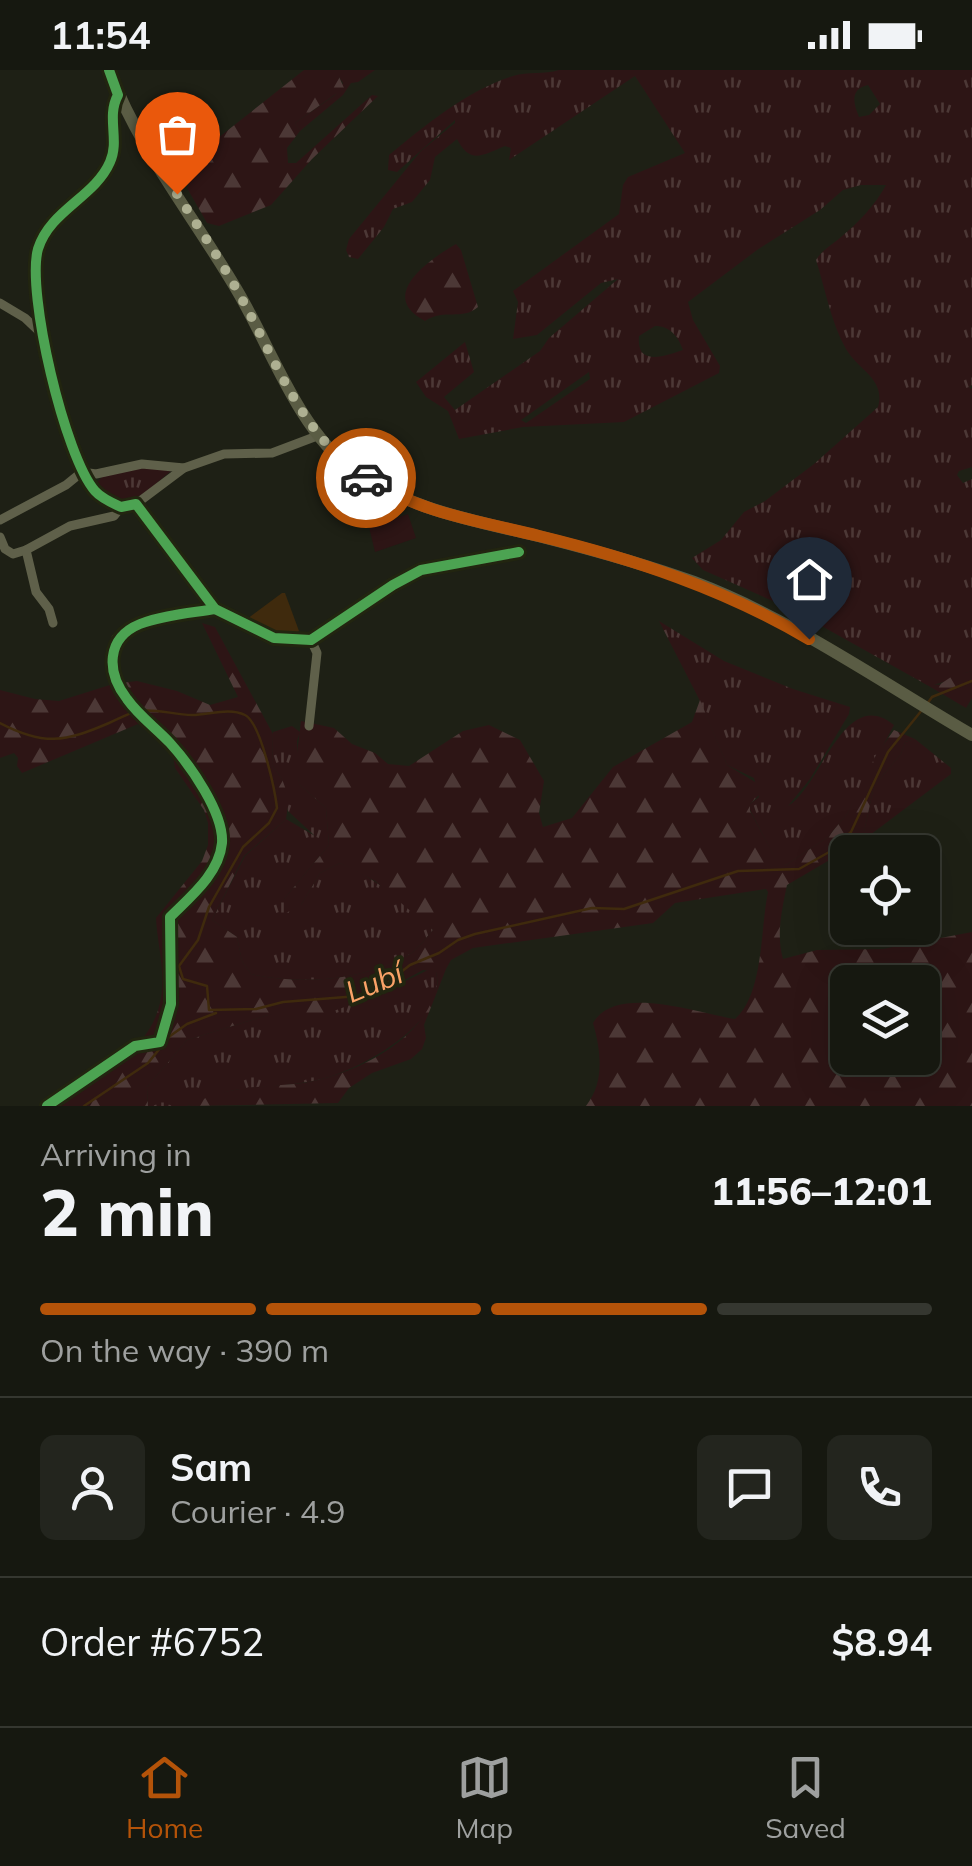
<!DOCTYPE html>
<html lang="en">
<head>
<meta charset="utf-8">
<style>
  body { margin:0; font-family:Mulish,sans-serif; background:#23251e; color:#f1f3f6; height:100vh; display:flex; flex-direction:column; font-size:38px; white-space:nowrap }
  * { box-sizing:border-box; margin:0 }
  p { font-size:32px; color:#9ea09f }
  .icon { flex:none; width:55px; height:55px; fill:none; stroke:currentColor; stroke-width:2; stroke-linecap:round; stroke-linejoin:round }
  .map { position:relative; height:1036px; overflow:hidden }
  .sheet { display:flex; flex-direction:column; background:#161810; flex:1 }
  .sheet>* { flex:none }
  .controls { position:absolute; left:830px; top:765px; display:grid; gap:20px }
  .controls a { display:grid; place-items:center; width:110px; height:110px; border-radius:15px; background:#161810; box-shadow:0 10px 40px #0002,0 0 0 2px #353730; font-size:50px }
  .pin { position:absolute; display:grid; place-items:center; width:85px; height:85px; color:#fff; margin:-102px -42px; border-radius:50% 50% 50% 0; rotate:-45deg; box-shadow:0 0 10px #0007 }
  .pin .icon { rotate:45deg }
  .courier { position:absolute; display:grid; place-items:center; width:100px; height:100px; margin:-50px; border:8px solid #b45309; border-radius:50%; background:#fff; color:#222; box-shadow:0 2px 12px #0007 }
  .head em { font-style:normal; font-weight:800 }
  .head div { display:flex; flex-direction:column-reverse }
  .head { display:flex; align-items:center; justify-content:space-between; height:170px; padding:0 40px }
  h1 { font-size:65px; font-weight:800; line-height:75px }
  .bar { display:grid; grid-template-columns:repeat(4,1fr); gap:15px 10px; align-content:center; height:120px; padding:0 40px }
  .bar i { height:12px; border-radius:8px; background:#353730 }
  .bar .active { background:#b45309 }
  .bar p { grid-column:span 4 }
  .line { display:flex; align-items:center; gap:25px; padding:0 40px; border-top:2px solid #353730 }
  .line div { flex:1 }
  .round { display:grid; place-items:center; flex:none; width:105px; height:105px; border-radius:15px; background:#23251e }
  .status { display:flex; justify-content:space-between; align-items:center; height:70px; padding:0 50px; background:#161810; direction:ltr }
  .status svg { height:28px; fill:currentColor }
  .tabs { display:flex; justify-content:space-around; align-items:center; height:140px; border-top:2px solid #353730; background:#161810; font-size:28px; color:#9ea09f }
  .tabs a { display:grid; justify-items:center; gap:5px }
  .tabs .active { color:#b45309 }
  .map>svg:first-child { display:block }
</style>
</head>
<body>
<div class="status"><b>11:54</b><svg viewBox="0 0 49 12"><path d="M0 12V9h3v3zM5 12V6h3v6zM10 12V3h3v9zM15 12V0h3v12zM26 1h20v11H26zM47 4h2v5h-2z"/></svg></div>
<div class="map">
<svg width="972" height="1036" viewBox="0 0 972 1036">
  <defs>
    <pattern id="grass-tufts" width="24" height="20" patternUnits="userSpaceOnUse" patternTransform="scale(2.5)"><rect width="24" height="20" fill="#2d1515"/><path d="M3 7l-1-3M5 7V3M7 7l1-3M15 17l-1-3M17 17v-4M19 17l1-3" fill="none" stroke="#4c3836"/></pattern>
    <pattern id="forest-firs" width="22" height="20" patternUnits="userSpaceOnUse" patternTransform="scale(2.5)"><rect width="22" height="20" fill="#2d1515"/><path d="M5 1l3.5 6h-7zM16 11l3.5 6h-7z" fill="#4c3836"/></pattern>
  </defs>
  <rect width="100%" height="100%" fill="#1e2015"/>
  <!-- grass -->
  <g fill="url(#grass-tufts)" fill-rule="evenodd">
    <path d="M 334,0 L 375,0 L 358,12 L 351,13 L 343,25 L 300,61 L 295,53 L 335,25 L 343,13 Z"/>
    <path d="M 559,0 L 972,0 L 972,315 L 969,317 L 972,319 L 972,397 L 959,401 L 957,405 L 963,413 L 972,409 L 972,601 C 956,605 943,615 927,615 L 793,540 L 703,500 L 692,488 L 721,470 L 744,442 L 765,431 L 814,394 L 878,337 C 886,309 858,300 846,279 C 831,253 825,218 816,190 C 822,180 832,175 841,167 C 858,153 876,134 886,115 L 861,115 L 843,120 L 820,140 L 757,180 L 688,232 L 693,250 L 720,296 L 719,303 L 624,352 L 523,357 L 459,369 L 448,341 L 426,327 L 416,312 L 465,272 L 474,302 L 444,327 L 455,340 L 540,281 L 549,268 L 618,209 L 601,213 L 537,265 L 513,269 L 518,232 L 513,221 L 619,144 L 623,115 L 628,107 L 685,83 L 635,6 L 509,90 L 511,78 L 505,76 C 481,86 470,94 457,69 L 435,87 L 430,110 L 412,132 L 393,139 L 384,157 L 358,189 L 349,187 L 346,180 L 349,169 L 421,81 L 455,53 L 455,50 L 397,102 L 388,100 L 389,85 C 424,56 469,19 513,6 C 528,1 544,5 559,0 ZM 868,15 L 880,34 L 869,45 L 859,47 C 853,33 850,19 868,15 ZM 655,256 C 670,256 678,266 683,280 C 665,286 636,297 639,266 ZM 589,302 L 590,309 L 526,353 L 521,350 Z"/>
    <path d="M 143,396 L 171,401 C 144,423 126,447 95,414 L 105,404 Z"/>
    <path d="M 659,551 L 724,591 L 793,619 L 850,637 L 849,644 L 810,709 L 788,736 C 821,717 844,614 894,655 L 847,744 L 828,767 L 786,795 L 777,792 L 750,740 L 750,734 L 759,727 L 754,708 L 727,695 L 700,631 Z"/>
    <path d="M 292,656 L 300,662 L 297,671 L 299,714 L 326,738 L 329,775 L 284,829 L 301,835 L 320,803 L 340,793 C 375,808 407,833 433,860 C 425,869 416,882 405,887 C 360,911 300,915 251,904 L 242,891 L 237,867 L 212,850 L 245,786 L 286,749 L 315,766 L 288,741 L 282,709 L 272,695 L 273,662 Z"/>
    <path d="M 915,669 L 951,698 L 951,704 L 862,771 L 874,716 L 901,684 L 905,672 Z"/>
    <path d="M 430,899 L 436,902 C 448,951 367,995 329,1007 C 296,1017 262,1015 230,1021 C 215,1024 200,1034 186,1036 C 174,1036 160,1036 148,1036 L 147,1017 L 187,970 L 268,945 L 375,926 Z"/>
  </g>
  <!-- forest -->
  <g fill="url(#forest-firs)" fill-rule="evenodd">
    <path d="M 304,0 L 336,0 L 344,18 L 295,53 L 300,61 L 287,78 L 288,93 L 296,93 L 372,25 L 378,26 L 312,89 L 271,135 L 219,156 L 207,153 L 187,118 L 204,79 Z"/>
    <path d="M 456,174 L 461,180 L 478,237 C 462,251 445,238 425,251 C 376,226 430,189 456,174 Z"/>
    <path d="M 202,553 L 215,557 L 273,664 L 272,695 L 282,709 L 289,728 L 286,749 L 244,786 L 212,850 L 237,867 L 242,891 L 251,904 C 300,915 360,911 405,887 C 416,882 425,869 433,860 L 375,811 L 340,793 L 320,803 L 301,835 L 286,843 L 284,829 L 329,775 L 326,738 L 299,714 L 296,692 L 301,651 L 334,658 L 352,674 L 375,683 L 388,694 L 409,696 L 463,661 L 489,655 L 520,670 L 544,711 L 539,743 L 543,757 L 572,748 L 613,697 L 692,652 L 700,630 L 727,695 L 760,715 L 761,723 L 750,734 L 750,741 L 777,791 L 786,795 L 828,767 L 847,744 L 876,685 L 894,660 L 915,669 L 905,672 L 901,684 L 874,716 L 862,771 L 787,815 C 782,839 776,865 783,889 L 817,880 L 883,879 L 972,862 L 972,1036 L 586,1036 C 605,1012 601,981 593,953 C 616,913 700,944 735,949 C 764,923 760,860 768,822 L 766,819 L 675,833 L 653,853 L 473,878 L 451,890 L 446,899 L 424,955 L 426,968 L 422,979 L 411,989 L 372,1003 L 349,1018 L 338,1033 L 189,1036 C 222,1017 259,1017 295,1014 C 342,1009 404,981 428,939 C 435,926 440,917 436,902 L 423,900 L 375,926 L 328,943 L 268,945 L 187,970 L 147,1017 L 148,1036 L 54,1036 C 97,1003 158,981 162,919 C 164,895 157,871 156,848 L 202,791 L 208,775 L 208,753 L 204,740 L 175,698 L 173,686 L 158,668 L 138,654 L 22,703 L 17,696 L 18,688 L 14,683 L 0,688 L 0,620 L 35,629 L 59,631 L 113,614 L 137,611 L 177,621 L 210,635 L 238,627 ZM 848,912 L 922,912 L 922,988 L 848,988 Z"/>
    <path d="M 972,601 L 972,628 L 966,638 L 922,612 L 939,615 L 951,607 Z"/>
  </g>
  <!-- park -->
  <path fill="#2d1515" d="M 408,444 L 416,468 L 375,482 L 369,457 Z"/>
  <!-- water -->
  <path fill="#3f2a0d" d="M 282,523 L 285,523 L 299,561 L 296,564 L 265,560 L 247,549 Z"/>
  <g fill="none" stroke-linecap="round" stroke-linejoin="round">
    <!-- stream -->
    <g stroke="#3f2a0d" stroke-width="2.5">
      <path d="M 927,634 L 932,627 L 972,611"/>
      <path d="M 0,653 C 44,676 65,672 109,653 C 118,649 129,643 138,641 C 156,638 174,645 192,645 C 209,645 229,637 245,645 C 261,653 275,721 277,738 L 269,753 L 243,777 L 209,837 L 198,870 L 179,896 L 183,909 L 207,916 L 209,940 L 256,939 L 283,932 L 358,926 L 382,917 L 410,895 L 439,883 L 458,870 L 475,864 L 592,838 L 624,839 L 738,801 L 799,799 L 831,781 L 851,762 L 888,682 L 922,640"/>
      <path d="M 84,1036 L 148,993 L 170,966 L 187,954 L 216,943"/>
    </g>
    <!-- street -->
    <g stroke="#5f604a" stroke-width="9">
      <path d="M 118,25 C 104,53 122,73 104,103 C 81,125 50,146 39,177 C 25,220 65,387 95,421 C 101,428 112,433 121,437 L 136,434 L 184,398 L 224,384 L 272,383 L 317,366"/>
      <path d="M 0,233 L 25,248 L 43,265"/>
      <path d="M 136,434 L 215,539 L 274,568 L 311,570 L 393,515 L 421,500 L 519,482"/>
      <path d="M 0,450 L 66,415 L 82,402 L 96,404 L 142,394 L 184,398"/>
      <path d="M 0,467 L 5,479 L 13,484 L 26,480"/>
      <path d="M 53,553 L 49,539 L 36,522 L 26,480 L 70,456 L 114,446 L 121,437"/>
      <path d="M 116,568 L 138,554 L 215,539"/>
      <path d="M 309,656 L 317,583 L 311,570"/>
    </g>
    <!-- secondary -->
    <path stroke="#5a5c44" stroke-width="12" d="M 109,0 C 139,80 195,148 238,222 C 271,278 298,359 351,398 C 409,441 474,450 542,467 C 593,480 645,494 694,512 C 792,549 881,612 972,665"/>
    <!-- cycleway casing -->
    <g stroke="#222510" stroke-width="16">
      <g id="cycleway">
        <path d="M 109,0 L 118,25 C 106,47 120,70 110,92 C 95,127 50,140 38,179 C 26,222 65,387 95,421 C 101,428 112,433 121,437 L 136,434 L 215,539 L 274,568 L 311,570 L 393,515 L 421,500 L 519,482"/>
        <path d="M 47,1036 L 135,976 L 160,972 L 171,934 L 170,847 C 190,827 219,804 222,773 C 224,743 190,695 170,673 C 156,658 139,646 127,629 C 106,602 106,568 140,554 C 163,545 191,543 215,539"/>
      </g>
    </g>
    <!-- cycleway -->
    <use href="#cycleway" stroke="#4ca352" stroke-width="10"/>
  </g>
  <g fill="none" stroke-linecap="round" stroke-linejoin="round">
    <!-- done -->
    <path stroke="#aeb092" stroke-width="10" stroke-dasharray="0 18" d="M 177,124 C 200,159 223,194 243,231 C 277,294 304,368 366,408"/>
    <!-- route -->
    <path stroke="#b45309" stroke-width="12" d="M 366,408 C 420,443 478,451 539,466 C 634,489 724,519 809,569"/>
  </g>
  <g text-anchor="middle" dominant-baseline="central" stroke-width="8" stroke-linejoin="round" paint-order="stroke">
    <!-- water labels -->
    <g font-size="30" font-style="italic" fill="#faa267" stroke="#222510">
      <text transform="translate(374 912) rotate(-22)">Lubí</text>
    </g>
  </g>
</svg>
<div class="controls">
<a><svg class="icon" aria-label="locate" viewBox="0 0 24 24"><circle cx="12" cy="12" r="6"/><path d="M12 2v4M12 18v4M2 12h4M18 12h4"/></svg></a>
<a><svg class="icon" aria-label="layers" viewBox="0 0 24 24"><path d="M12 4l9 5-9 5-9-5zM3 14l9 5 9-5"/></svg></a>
</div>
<div class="pin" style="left:177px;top:124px;background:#ea580c"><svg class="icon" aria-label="bag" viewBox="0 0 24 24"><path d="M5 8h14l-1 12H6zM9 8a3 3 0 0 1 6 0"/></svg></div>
<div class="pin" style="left:809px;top:569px;background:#1f2937"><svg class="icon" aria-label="home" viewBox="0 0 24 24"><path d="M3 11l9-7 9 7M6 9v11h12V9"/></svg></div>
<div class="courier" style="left:366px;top:408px"><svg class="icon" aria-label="car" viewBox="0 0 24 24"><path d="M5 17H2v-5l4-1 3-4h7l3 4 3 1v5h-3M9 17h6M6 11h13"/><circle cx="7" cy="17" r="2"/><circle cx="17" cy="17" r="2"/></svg></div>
</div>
<section class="sheet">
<div class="head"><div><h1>2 min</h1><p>Arriving in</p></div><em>11:56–12:01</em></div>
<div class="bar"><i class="active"></i><i class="active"></i><i class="active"></i><i></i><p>On the way · 390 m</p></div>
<div class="line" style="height:180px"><a class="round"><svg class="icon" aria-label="person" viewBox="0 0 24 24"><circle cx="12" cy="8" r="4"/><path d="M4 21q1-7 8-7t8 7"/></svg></a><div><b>Sam</b><p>Courier · 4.9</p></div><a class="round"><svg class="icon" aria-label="chat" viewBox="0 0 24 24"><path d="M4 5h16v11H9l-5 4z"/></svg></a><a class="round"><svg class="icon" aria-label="phone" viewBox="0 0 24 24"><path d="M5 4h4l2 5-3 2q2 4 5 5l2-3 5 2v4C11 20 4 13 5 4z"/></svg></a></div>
<div class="line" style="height:130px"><div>Order #6752</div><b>$8.94</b></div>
</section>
<nav class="tabs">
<a class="active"><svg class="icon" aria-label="home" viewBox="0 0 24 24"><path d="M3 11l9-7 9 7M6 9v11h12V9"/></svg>Home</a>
<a><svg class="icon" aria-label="map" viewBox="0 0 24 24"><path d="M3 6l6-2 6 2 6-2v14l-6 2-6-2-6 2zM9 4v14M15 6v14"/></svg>Map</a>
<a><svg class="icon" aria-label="saved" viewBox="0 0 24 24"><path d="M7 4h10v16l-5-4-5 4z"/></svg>Saved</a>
</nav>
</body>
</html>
